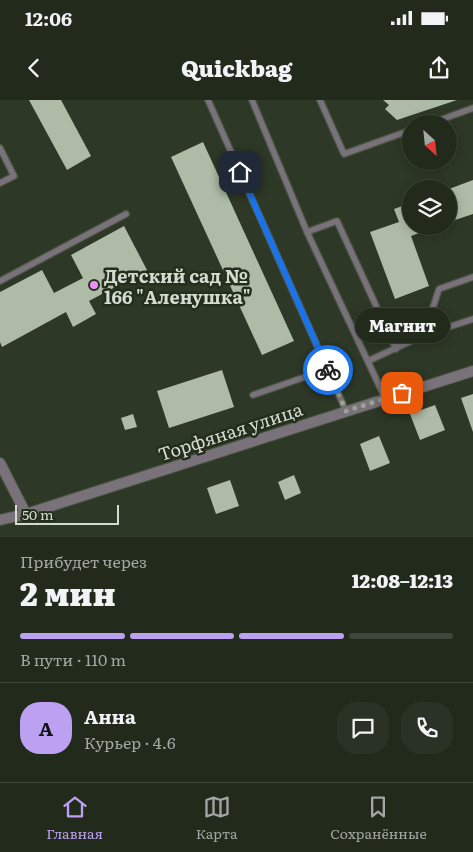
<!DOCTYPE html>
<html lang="ru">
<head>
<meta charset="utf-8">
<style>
  body { margin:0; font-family:Literata,serif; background:#2a3225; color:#f1f3f6; height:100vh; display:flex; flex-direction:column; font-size:19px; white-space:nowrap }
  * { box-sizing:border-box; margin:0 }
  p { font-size:16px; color:#a2a7a3 }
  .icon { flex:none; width:28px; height:28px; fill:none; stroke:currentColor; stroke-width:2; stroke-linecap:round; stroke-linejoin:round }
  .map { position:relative; height:437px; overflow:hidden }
  .side { display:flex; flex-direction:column; background:#222a1c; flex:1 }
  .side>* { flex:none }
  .needle { width:32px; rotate:153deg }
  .buttons { position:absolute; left:402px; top:15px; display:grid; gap:10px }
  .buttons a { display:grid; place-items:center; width:55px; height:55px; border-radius:50%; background:#222a1c; box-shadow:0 2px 12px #0003,0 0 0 1px #3f463b; font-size:25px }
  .scale { position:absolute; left:15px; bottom:12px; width:104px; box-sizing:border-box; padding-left:5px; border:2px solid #d5dbd0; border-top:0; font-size:14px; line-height:18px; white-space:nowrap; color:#d5dbd0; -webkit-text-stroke:4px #242e1d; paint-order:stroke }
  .pin { position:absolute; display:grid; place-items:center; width:42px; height:42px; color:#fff; margin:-21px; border-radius:10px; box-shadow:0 2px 8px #0006 }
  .courier { position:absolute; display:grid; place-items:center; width:50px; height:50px; margin:-25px; border:4px solid #1a73e8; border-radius:50%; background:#fff; color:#222; box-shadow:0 1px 6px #0007 }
  .bubble { position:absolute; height:35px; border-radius:18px; background:#222a1c; box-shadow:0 2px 12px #0003,0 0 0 1px #3f463b; font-size:16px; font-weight:800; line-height:35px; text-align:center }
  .headline em { font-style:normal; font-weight:800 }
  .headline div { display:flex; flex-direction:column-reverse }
  .headline { display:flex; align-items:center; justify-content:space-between; height:85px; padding:0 20px }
  h1 { font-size:32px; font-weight:800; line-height:38px }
  .bar { display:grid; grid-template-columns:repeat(4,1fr); gap:8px 5px; align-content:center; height:60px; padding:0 20px }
  .bar i { height:6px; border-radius:4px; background:#3f463b }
  .bar .selected { background:#bca0f2 }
  .bar p { grid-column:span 4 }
  .line { display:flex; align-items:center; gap:12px; padding:0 20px; border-top:1px solid #3f463b }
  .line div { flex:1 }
  .round { display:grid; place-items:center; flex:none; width:52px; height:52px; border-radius:20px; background:#2a3225 }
  .status { display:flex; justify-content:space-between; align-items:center; height:35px; padding:0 25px; background:#222a1c; direction:ltr }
  .status svg { height:14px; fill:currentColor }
  header { display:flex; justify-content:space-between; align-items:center; height:65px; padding:0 20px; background:#222a1c; font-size:22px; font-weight:800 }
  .tabs { display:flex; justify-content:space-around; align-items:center; height:70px; border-top:1px solid #3f463b; background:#222a1c; font-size:14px; color:#a2a7a3 }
  .tabs a { display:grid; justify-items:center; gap:2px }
  .tabs .selected { color:#bca0f2 }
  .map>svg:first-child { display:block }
</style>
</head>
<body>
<div class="status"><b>12:06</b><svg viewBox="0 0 49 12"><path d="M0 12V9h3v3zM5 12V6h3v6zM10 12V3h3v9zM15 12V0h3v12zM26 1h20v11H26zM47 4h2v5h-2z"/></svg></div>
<header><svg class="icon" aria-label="back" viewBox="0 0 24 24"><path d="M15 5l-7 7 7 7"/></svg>Quickbag<svg class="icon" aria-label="share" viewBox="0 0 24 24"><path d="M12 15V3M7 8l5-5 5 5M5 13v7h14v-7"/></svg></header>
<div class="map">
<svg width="473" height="437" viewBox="0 0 473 437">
  <rect width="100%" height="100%" fill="#2e3826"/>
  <!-- building -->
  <g fill="#aebba6">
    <path d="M 29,0 L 61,0 L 91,56 L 67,70 Z"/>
    <path d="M 383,0 L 457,0 L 397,20 L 385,9 L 389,5 Z"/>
    <path d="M 203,42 L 294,241 L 262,255 L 171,57 Z"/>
    <path d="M 473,80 L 473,114 L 449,122 L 449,89 Z"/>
    <path d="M 411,103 L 411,126 L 438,126 L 411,136 L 429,186 L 395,199 L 370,132 L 399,122 L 394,109 Z"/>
    <path d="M 124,126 L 147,170 L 89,201 L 96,214 L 73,227 L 66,212 L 2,247 L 0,242 L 0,192 L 42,170 L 54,193 L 83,178 L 71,155 Z"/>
    <path d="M 222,270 L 234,307 L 169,328 L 157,291 Z"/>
    <path d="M 473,294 L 473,332 L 461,298 Z"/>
    <path d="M 435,305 L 445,330 L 420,340 L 410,314 Z"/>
    <path d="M 133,314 L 137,327 L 125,330 L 121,318 Z"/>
    <path d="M 379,336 L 390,363 L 370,371 L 360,344 Z"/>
    <path d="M 294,375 L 301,393 L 285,400 L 278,382 Z"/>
    <path d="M 230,380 L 239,406 L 216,414 L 207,388 Z"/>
  </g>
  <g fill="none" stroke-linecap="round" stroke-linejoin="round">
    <!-- lane casing -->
    <g stroke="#4c5545" stroke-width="8">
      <g id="lane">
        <path d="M 208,0 L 346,311"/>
        <path d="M 252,0 L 307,132 L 385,298"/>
        <path d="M 320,0 L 344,54 L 411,30"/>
        <path d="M 429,24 L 473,8"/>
        <path d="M 0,48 L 14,76 L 0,83"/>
        <path d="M 307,132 L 337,121 L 396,249"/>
        <path d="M 0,181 L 126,114"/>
        <path d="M 424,235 L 439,189 L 473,177"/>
        <path d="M 368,261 L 424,235 L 473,219"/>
        <path d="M 253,295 L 328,269"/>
      </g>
    </g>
    <!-- street casing -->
    <g stroke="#4c5545" stroke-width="12">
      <g id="street">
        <path d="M 0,363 L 26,414"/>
        <path d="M 0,420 L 26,414 L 473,271"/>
      </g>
    </g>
    <!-- lane -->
    <use href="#lane" stroke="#79727a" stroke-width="5.5"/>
    <!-- street -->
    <use href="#street" stroke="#79727a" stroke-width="10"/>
  </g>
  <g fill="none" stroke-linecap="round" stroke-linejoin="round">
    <!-- done -->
    <path stroke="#9ba294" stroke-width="5" stroke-dasharray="0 9" d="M 328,270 L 346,311 L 402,293"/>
    <!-- route -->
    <path stroke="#1a73e8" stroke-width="6" d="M 240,72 L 328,270"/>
  </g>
  <!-- markers -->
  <circle fill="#ee8cf8" stroke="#242e1d" stroke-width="2" cx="94" cy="185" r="5"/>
  <g text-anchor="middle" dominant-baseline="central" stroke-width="5" stroke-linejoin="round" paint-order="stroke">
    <!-- poi labels -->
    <g font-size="18" font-weight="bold" fill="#d5dbd0" stroke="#242e1d" text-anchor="start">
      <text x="104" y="175">Детский сад №<tspan x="104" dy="21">166 "Аленушка"</tspan></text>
    </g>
    <!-- street labels -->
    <g font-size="18" fill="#d5dbd0" stroke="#242e1d">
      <text transform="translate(230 331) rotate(-18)">Торфяная улица</text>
    </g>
  </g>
</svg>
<div class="buttons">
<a><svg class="needle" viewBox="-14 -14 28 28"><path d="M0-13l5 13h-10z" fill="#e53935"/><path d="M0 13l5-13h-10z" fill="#a2a7a3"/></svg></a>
<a><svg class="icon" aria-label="layers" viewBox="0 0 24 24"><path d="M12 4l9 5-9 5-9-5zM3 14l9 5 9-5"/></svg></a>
</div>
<div class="scale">50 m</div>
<div class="pin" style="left:402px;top:293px;background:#ea580c"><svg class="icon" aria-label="bag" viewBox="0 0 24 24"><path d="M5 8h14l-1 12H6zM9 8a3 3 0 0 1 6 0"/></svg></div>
<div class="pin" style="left:240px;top:72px;background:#1f2937"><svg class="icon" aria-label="home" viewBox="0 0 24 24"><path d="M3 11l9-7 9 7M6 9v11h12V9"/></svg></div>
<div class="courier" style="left:328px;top:270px"><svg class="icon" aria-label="bike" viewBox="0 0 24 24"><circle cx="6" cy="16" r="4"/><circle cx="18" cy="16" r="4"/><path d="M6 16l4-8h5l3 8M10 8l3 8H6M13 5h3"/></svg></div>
<div class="bubble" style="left:355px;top:208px;width:95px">Магнит</div>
</div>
<section class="side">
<div class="headline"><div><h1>2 мин</h1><p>Прибудет через</p></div><em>12:08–12:13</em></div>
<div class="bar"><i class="selected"></i><i class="selected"></i><i class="selected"></i><i></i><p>В пути · 110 m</p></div>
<div class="line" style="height:90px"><b class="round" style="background:#bca0f2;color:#111">А</b><div><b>Анна</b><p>Курьер · 4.6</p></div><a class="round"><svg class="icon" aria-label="chat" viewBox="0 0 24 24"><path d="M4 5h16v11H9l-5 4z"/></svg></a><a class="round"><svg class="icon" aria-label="phone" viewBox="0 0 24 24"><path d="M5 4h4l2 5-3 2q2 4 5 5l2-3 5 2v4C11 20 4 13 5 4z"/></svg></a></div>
</section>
<nav class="tabs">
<a class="selected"><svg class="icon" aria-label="home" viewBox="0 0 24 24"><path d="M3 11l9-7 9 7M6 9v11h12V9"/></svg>Главная</a>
<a><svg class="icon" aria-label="map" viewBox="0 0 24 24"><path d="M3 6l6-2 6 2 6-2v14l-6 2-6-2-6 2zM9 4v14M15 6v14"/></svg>Карта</a>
<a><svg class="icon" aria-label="saved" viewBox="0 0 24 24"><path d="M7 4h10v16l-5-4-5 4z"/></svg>Сохранённые</a>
</nav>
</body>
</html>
